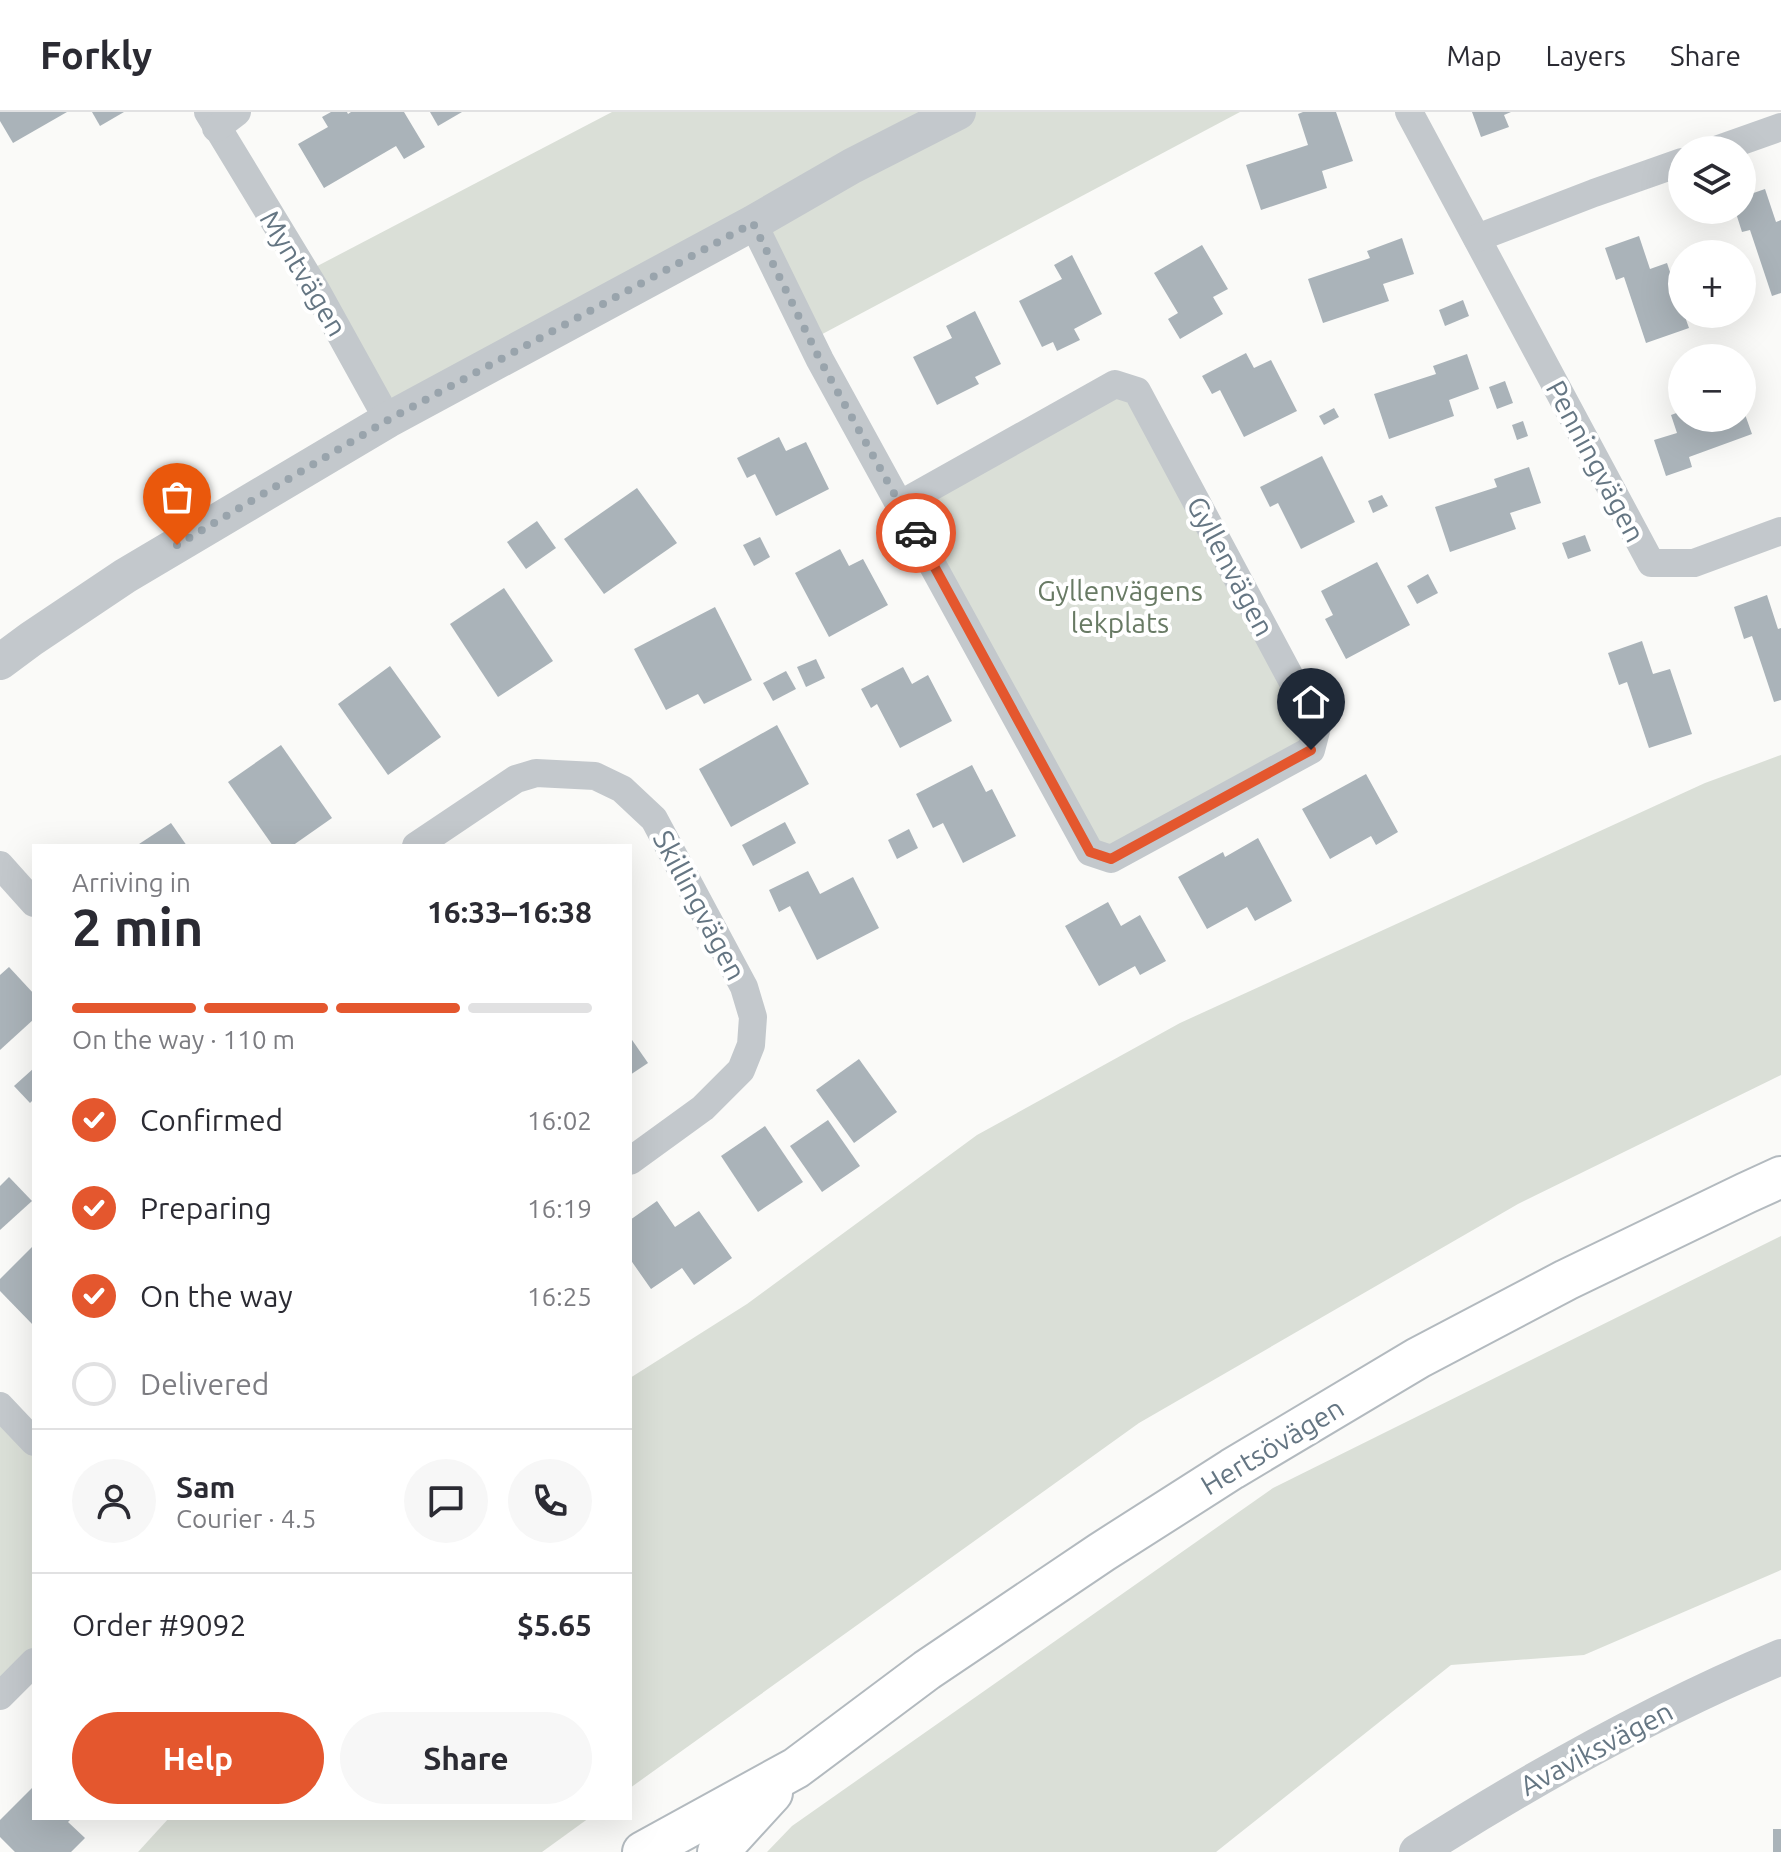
<!DOCTYPE html>
<html lang="en">
<head>
<meta charset="utf-8">
<style>
  body { margin:0; font-family:Ubuntu,sans-serif; background:#f7f7f7; color:#2b2b33; height:100vh; display:flex; flex-direction:column; font-size:30px; white-space:nowrap }
  * { box-sizing:border-box; margin:0 }
  p { font-size:26px; color:#7c7c81 }
  .icon { flex:none; width:44px; height:44px; fill:none; stroke:currentColor; stroke-width:2; stroke-linecap:round; stroke-linejoin:round }
  .map { position:relative; flex:1; overflow:hidden }
  .panel { position:absolute; left:32px; top:732px; width:600px; height:976px; display:flex; flex-direction:column; background:#fff; border-radius:0px; box-shadow:0 8px 32px #0002 }
  .panel>* { flex:none }
  .tools { position:absolute; left:1668px; top:24px; display:grid; gap:16px }
  .tools a { display:grid; place-items:center; width:88px; height:88px; border-radius:50%; background:#fff; box-shadow:0 8px 32px #0002; font-size:40px }
  .pin { position:absolute; display:grid; place-items:center; width:68px; height:68px; color:#fff; margin:-82px -34px; border-radius:50% 50% 50% 0; rotate:-45deg; box-shadow:0 0 8px #0007 }
  .pin .icon { rotate:45deg }
  .courier { position:absolute; display:grid; place-items:center; width:80px; height:80px; margin:-40px; border:6px solid #e4572e; border-radius:50%; background:#fff; color:#222; box-shadow:0 2px 10px #0007 }
  .headline em { font-style:normal; font-weight:700 }
  .headline div { display:flex; flex-direction:column-reverse }
  .headline { display:flex; align-items:center; justify-content:space-between; height:136px; padding:0 40px }
  h1 { font-size:52px; font-weight:700; line-height:60px }
  .bar { display:grid; grid-template-columns:repeat(4,1fr); gap:12px 8px; align-content:center; height:96px; padding:0 40px }
  .bar i { height:10px; border-radius:6px; background:#e1e1e2 }
  .bar .selected { background:#e4572e }
  .bar p { grid-column:span 4 }
  .line { display:flex; align-items:center; gap:20px; padding:0 40px; border-top:2px solid #e1e1e2 }
  .line div { flex:1 }
  .round { display:grid; place-items:center; flex:none; width:84px; height:84px; border-radius:42px; background:#f7f7f7 }
  ol { padding:0 40px; list-style:none }
  li { display:flex; align-items:center; gap:24px; height:88px }
  li p { margin-inline-start:auto }
  li .icon { padding:8px; border-radius:50%; background:#e4572e; color:#fff; stroke-width:4 }
  li:last-child { color:#7c7c81 }
  li i { width:44px; height:44px; border:4px solid #e1e1e2; border-radius:50% }
  .primary-button { display:flex; gap:16px; margin-top:auto; padding:16px 40px }
  .primary-button a { flex:1; height:92px; border-radius:48px; background:#e4572e; color:#fff; font-size:32px; font-weight:700; line-height:92px; text-align:center }
  .primary-button a+a { background:#f7f7f7; color:#2b2b33 }
  header { display:flex; align-items:center; gap:48px; box-sizing:border-box; height:112px; padding:0 40px; background:#fff; border-bottom:2px solid #e1e1e2 }
  header strong { font-size:38px }
  nav { display:flex; gap:44px; margin-inline-start:auto; font-size:28px }
  .map>svg:first-child { display:block }
</style>
</head>
<body>
<header>
<strong>Forkly</strong>
<nav><a>Map</a><a>Layers</a><a>Share</a></nav>
</header>
<div class="map">
<svg width="1781" height="1740" viewBox="0 0 1781 1740">
  <rect width="100%" height="100%" fill="#fafaf8"/>
  <!-- green -->
  <g fill="#dadfd7">
    <path d="M 612,0 L 1240,0 L 813,227 L 756,112 L 387,308 L 304,161 Z"/>
    <path d="M 1136,279 L 1313,636 L 1111,745 L 1091,737 L 904,389 L 1084,286 Z"/>
    <path d="M 1781,643 L 1781,963 L 1518,1092 L 1139,1311 L 630,1676 L 630,1266 L 747,1192 L 977,1023 L 1180,911 L 1705,671 Z"/>
    <path d="M 1781,1124 L 1781,1458 L 1584,1543 L 1451,1553 L 1216,1740 L 767,1740 L 792,1714 L 1273,1376 Z"/>
    <path d="M 0,1290 L 34,1327 L 34,1554 L 0,1590 Z"/>
    <path d="M 169,1706 L 589,1706 L 542,1740 L 138,1740 Z"/>
  </g>
  <!-- building -->
  <g fill="#aab3b9">
    <path d="M 0,0 L 67,0 L 13,31 L 0,9 Z"/>
    <path d="M 92,0 L 124,0 L 100,14 Z"/>
    <path d="M 331,0 L 347,0 L 348,2 L 351,0 L 404,0 L 425,35 L 404,47 L 396,34 L 324,76 L 298,32 L 328,15 L 322,5 Z"/>
    <path d="M 430,0 L 462,0 L 438,14 Z"/>
    <path d="M 1303,0 L 1336,0 L 1353,49 L 1322,59 L 1327,76 L 1261,98 L 1246,53 L 1308,33 L 1298,2 Z"/>
    <path d="M 1472,0 L 1511,0 L 1504,3 L 1509,15 L 1481,25 Z"/>
    <path d="M 1765,77 L 1776,110 L 1781,108 L 1781,181 L 1772,184 L 1750,118 L 1742,120 L 1735,98 L 1742,98 L 1742,85 Z"/>
    <path d="M 1639,124 L 1650,157 L 1667,151 L 1682,196 L 1682,202 L 1684,202 L 1689,216 L 1646,231 L 1624,165 L 1616,168 L 1605,136 Z"/>
    <path d="M 1402,126 L 1414,162 L 1383,172 L 1389,189 L 1323,211 L 1308,167 L 1370,146 L 1367,139 Z"/>
    <path d="M 1202,133 L 1228,177 L 1213,185 L 1223,202 L 1180,227 L 1168,207 L 1178,201 L 1154,161 Z"/>
    <path d="M 1072,143 L 1102,202 L 1074,217 L 1080,228 L 1057,239 L 1053,230 L 1042,235 L 1019,189 L 1062,167 L 1054,153 Z"/>
    <path d="M 1463,188 L 1469,204 L 1445,214 L 1439,198 Z"/>
    <path d="M 975,199 L 1001,252 L 975,265 L 979,272 L 937,293 L 913,245 L 952,226 L 946,214 Z"/>
    <path d="M 1246,241 L 1254,256 L 1271,248 L 1297,299 L 1244,325 L 1220,278 L 1212,282 L 1202,264 Z"/>
    <path d="M 1467,242 L 1479,277 L 1449,288 L 1454,304 L 1389,327 L 1374,282 L 1436,262 L 1433,254 Z"/>
    <path d="M 1505,269 L 1513,291 L 1497,297 L 1489,275 Z"/>
    <path d="M 1742,294 L 1752,322 L 1689,345 L 1692,355 L 1666,364 L 1654,328 L 1677,321 L 1671,303 L 1682,299 L 1682,306 L 1742,306 Z"/>
    <path d="M 1334,296 L 1339,305 L 1324,313 L 1319,304 Z"/>
    <path d="M 1523,309 L 1528,324 L 1517,328 L 1512,313 Z"/>
    <path d="M 779,325 L 786,339 L 806,330 L 829,377 L 776,404 L 755,362 L 747,366 L 737,346 Z"/>
    <path d="M 1322,344 L 1355,410 L 1301,437 L 1278,391 L 1270,395 L 1260,375 Z"/>
    <path d="M 1529,355 L 1541,391 L 1510,401 L 1516,417 L 1450,440 L 1435,395 L 1497,375 L 1494,367 Z"/>
    <path d="M 637,376 L 677,431 L 604,482 L 564,427 Z"/>
    <path d="M 1382,383 L 1388,394 L 1373,401 L 1368,389 Z"/>
    <path d="M 537,409 L 556,436 L 526,457 L 507,430 Z"/>
    <path d="M 1585,423 L 1591,439 L 1568,447 L 1562,431 Z"/>
    <path d="M 760,425 L 770,445 L 754,454 L 743,433 Z"/>
    <path d="M 840,437 L 849,454 L 863,447 L 888,493 L 829,525 L 795,461 Z"/>
    <path d="M 1377,450 L 1410,513 L 1346,547 L 1325,507 L 1333,503 L 1321,479 Z"/>
    <path d="M 1428,462 L 1438,481 L 1417,492 L 1407,474 Z"/>
    <path d="M 504,476 L 553,549 L 498,585 L 450,512 Z"/>
    <path d="M 1767,483 L 1778,517 L 1781,516 L 1781,588 L 1774,590 L 1752,524 L 1744,527 L 1734,495 Z"/>
    <path d="M 715,495 L 752,568 L 704,592 L 698,582 L 666,598 L 634,537 Z"/>
    <path d="M 1642,529 L 1653,562 L 1670,557 L 1692,622 L 1649,636 L 1627,570 L 1619,573 L 1608,541 Z"/>
    <path d="M 816,547 L 825,566 L 806,575 L 797,555 Z"/>
    <path d="M 390,554 L 441,625 L 388,663 L 338,592 Z"/>
    <path d="M 903,555 L 912,572 L 928,563 L 952,609 L 900,636 L 877,592 L 871,596 L 861,577 Z"/>
    <path d="M 786,559 L 796,577 L 773,589 L 763,571 Z"/>
    <path d="M 777,613 L 809,672 L 731,715 L 699,657 Z"/>
    <path d="M 281,633 L 332,706 L 292,734 L 273,734 L 228,670 Z"/>
    <path d="M 972,653 L 986,680 L 992,677 L 1016,724 L 963,751 L 943,711 L 933,716 L 916,682 Z"/>
    <path d="M 1366,662 L 1398,720 L 1376,733 L 1371,724 L 1330,747 L 1302,697 Z"/>
    <path d="M 785,710 L 796,731 L 753,754 L 742,733 Z"/>
    <path d="M 171,711 L 187,734 L 136,734 Z"/>
    <path d="M 909,717 L 918,736 L 897,747 L 888,728 Z"/>
    <path d="M 1258,726 L 1292,789 L 1255,809 L 1247,795 L 1207,817 L 1178,765 L 1223,740 L 1225,745 Z"/>
    <path d="M 808,759 L 820,782 L 853,765 L 879,816 L 817,848 L 790,794 L 779,800 L 769,778 Z"/>
    <path d="M 1108,790 L 1121,814 L 1140,803 L 1166,849 L 1140,863 L 1135,854 L 1099,874 L 1065,814 Z"/>
    <path d="M 9,855 L 34,882 L 34,907 L 0,938 L 0,863 Z"/>
    <path d="M 630,925 L 648,951 L 630,963 Z"/>
    <path d="M 859,947 L 897,1000 L 854,1031 L 816,978 Z"/>
    <path d="M 34,956 L 34,987 L 30,991 L 14,974 Z"/>
    <path d="M 828,1008 L 860,1054 L 822,1080 L 790,1034 Z"/>
    <path d="M 765,1014 L 803,1070 L 758,1100 L 721,1044 Z"/>
    <path d="M 9,1065 L 32,1089 L 0,1118 L 0,1074 Z"/>
    <path d="M 657,1089 L 675,1115 L 699,1099 L 732,1146 L 694,1173 L 682,1156 L 651,1177 L 630,1147 L 630,1108 Z"/>
    <path d="M 34,1133 L 34,1214 L 0,1179 L 0,1167 Z"/>
    <path d="M 32,1676 L 34,1678 L 34,1706 L 72,1706 L 68,1710 L 85,1726 L 71,1740 L 15,1740 L 0,1725 L 0,1708 Z"/>
    <rect x="1773" y="1717" width="8" height="23"/>
  </g>
  <g fill="none" stroke-linecap="round" stroke-linejoin="round">
    <!-- secondary casing -->
    <g stroke="#b3babf" stroke-width="44">
      <g id="secondary">
        <path d="M 643,1740 L 796,1656 L 927,1558 L 1102,1440 L 1232,1357 L 1418,1246 L 1566,1168 L 1746,1081 L 1781,1065"/>
        <path d="M 718,1740 L 772,1681"/>
      </g>
    </g>
    <!-- minor -->
    <g stroke="#c3c8cc" stroke-width="28">
      <path d="M 208,0 L 316,178 L 388,308"/>
      <path d="M 1409,0 L 1651,451 L 1694,451 L 1781,419"/>
      <path d="M 216,16 L 237,0"/>
      <path d="M 1716,38 L 1781,15"/>
      <path d="M 753,111 L 820,248 L 1090,740 L 1111,747 L 1311,638 L 1317,615 L 1137,279 L 1115,272 L 901,392"/>
      <path d="M 1477,126 L 1594,81 L 1682,50"/>
      <path d="M 416,734 L 516,667 L 536,661 L 595,664 L 622,677 L 654,707 L 744,875 L 753,905 L 751,933 L 741,958 L 703,996 L 630,1049"/>
      <path d="M 0,753 L 34,791"/>
      <path d="M 0,1294 L 34,1330"/>
      <path d="M 0,1584 L 34,1550"/>
    </g>
    <!-- tertiary -->
    <g stroke="#c3c8cc" stroke-width="36">
      <path d="M 0,550 L 31,527 L 125,464 L 388,308 L 753,111 L 852,54 L 958,0"/>
      <path d="M 1417,1740 C 1533,1666 1654,1598 1781,1545"/>
    </g>
    <!-- secondary -->
    <use href="#secondary" stroke="#fff" stroke-width="40"/>
  </g>
  <g fill="none" stroke-linecap="round" stroke-linejoin="round">
    <!-- done -->
    <path stroke="#99a4ac" stroke-width="8" stroke-dasharray="0 14.4" d="M 177,433 L 388,308 L 753,111 L 820,248 L 916,421"/>
    <!-- route -->
    <path stroke="#e4572e" stroke-width="10" d="M 916,421 L 1090,740 L 1111,747 L 1311,638"/>
  </g>
  <g text-anchor="middle" dominant-baseline="central" stroke-width="8" stroke-linejoin="round" paint-order="stroke">
    <!-- street labels -->
    <g font-size="28" fill="#657683" stroke="#fff">
      <text transform="translate(304 161) rotate(59)">Myntvägen</text>
      <text transform="translate(1596 349) rotate(62)">Penningvägen</text>
      <text transform="translate(1231 454) rotate(62)">Gyllenvägen</text>
      <text transform="translate(700 793) rotate(62)">Skillingvägen</text>
      <text transform="translate(1272 1334) rotate(-31)">Hertsövägen</text>
      <text transform="translate(1596 1636) rotate(-28)">Avaviksvägen</text>
    </g>
    <!-- park labels -->
    <g font-size="28" fill="#687a64" stroke="#fff">
      <text x="1120" y="478">Gyllenvägens<tspan x="1120" dy="32">lekplats</tspan></text>
    </g>
  </g>
</svg>
<div class="tools">
<a><svg class="icon" aria-label="layers" viewBox="0 0 24 24"><path d="M12 4l9 5-9 5-9-5zM3 14l9 5 9-5"/></svg></a>
<a>+</a>
<a>−</a>
</div>
<div class="pin" style="left:177px;top:433px;background:#ea580c"><svg class="icon" aria-label="bag" viewBox="0 0 24 24"><path d="M5 8h14l-1 12H6zM9 8a3 3 0 0 1 6 0"/></svg></div>
<div class="pin" style="left:1311px;top:638px;background:#1f2937"><svg class="icon" aria-label="home" viewBox="0 0 24 24"><path d="M3 11l9-7 9 7M6 9v11h12V9"/></svg></div>
<div class="courier" style="left:916px;top:421px"><svg class="icon" aria-label="car" viewBox="0 0 24 24"><path d="M5 17H2v-5l4-1 3-4h7l3 4 3 1v5h-3M9 17h6M6 11h13"/><circle cx="7" cy="17" r="2"/><circle cx="17" cy="17" r="2"/></svg></div>
<section class="panel">
<div class="headline"><div><h1>2 min</h1><p>Arriving in</p></div><em>16:33–16:38</em></div>
<div class="bar"><i class="selected"></i><i class="selected"></i><i class="selected"></i><i></i><p>On the way · 110 m</p></div>
<ol>
<li><svg class="icon" aria-label="check" viewBox="0 0 24 24"><path d="M5 12l5 5 9-10"/></svg>Confirmed<p>16:02</p></li>
<li><svg class="icon" aria-label="check" viewBox="0 0 24 24"><path d="M5 12l5 5 9-10"/></svg>Preparing<p>16:19</p></li>
<li><svg class="icon" aria-label="check" viewBox="0 0 24 24"><path d="M5 12l5 5 9-10"/></svg>On the way<p>16:25</p></li>
<li><i></i>Delivered</li>
</ol>
<div class="line" style="height:144px"><a class="round"><svg class="icon" aria-label="person" viewBox="0 0 24 24"><circle cx="12" cy="8" r="4"/><path d="M4 21q1-7 8-7t8 7"/></svg></a><div><b>Sam</b><p>Courier · 4.5</p></div><a class="round"><svg class="icon" aria-label="chat" viewBox="0 0 24 24"><path d="M4 5h16v11H9l-5 4z"/></svg></a><a class="round"><svg class="icon" aria-label="phone" viewBox="0 0 24 24"><path d="M5 4h4l2 5-3 2q2 4 5 5l2-3 5 2v4C11 20 4 13 5 4z"/></svg></a></div>
<div class="line" style="height:104px"><div>Order #9092</div><b>$5.65</b></div>
<div class="primary-button"><a>Help</a><a>Share</a></div>
</section>
</div>
</body>
</html>
